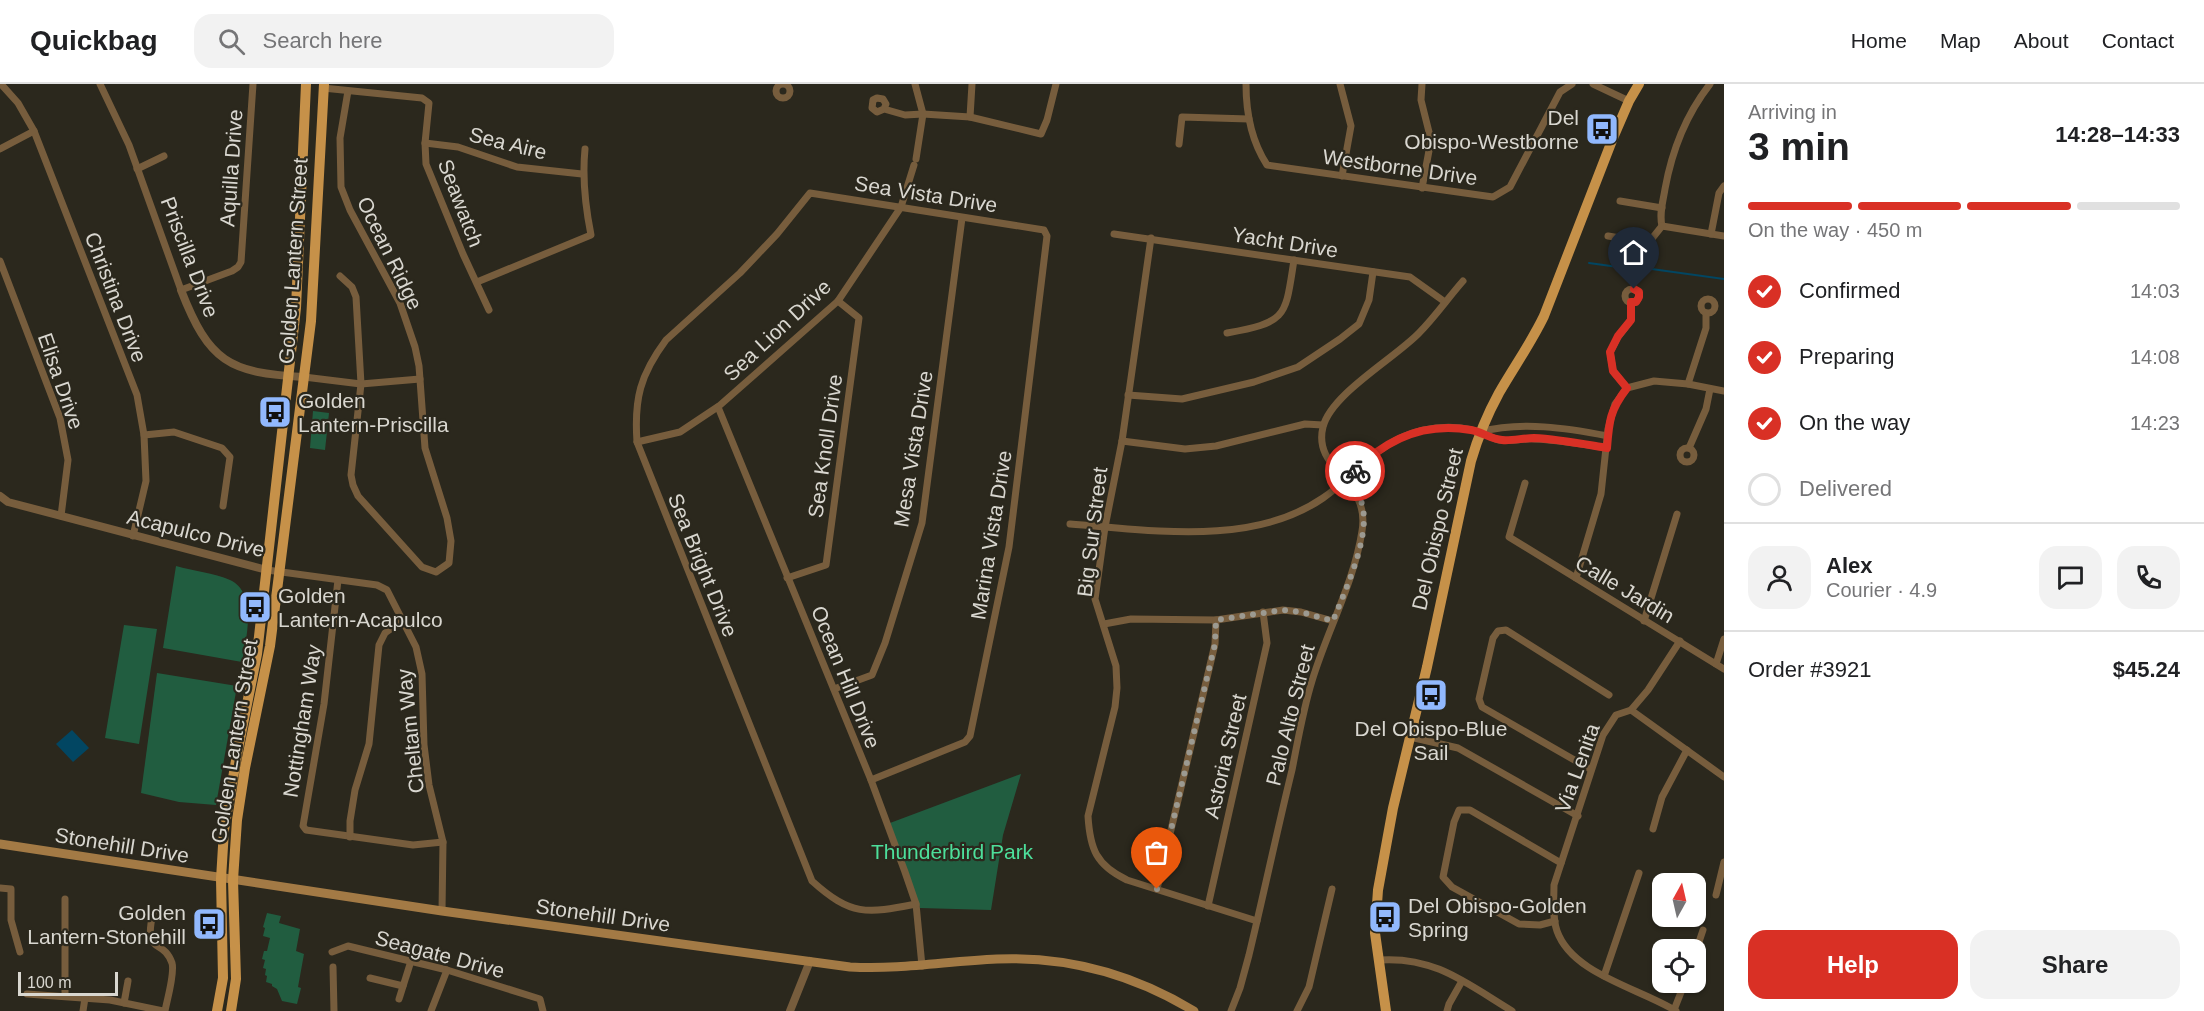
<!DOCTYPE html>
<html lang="en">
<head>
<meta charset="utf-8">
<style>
  body { margin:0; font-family:Arial,sans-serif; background:#f2f2f2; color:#202124; height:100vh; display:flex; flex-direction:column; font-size:22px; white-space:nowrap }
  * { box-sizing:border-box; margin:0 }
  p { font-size:20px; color:#757577 }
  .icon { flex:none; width:33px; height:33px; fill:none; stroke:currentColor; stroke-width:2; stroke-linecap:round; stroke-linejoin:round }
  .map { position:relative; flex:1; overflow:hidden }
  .side { display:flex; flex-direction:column; background:#fff; width:480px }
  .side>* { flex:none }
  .needle { width:39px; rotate:8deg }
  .fabs { position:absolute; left:1652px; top:789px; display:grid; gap:12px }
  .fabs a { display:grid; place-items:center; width:54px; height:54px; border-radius:12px; background:#fff; box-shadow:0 2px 4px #0004; font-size:30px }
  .scale { position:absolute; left:18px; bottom:15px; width:100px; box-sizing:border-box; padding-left:6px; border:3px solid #d9d7d0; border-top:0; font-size:16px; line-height:21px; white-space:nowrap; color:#d9d7d0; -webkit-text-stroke:4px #2b281d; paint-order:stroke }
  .pin { position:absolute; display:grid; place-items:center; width:51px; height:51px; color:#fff; margin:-62px -26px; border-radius:50% 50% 50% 0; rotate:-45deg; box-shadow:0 0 6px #0007 }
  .pin .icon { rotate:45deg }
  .courier { position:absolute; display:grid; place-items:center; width:60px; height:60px; margin:-30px; border:4px solid #d93025; border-radius:50%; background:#fff; color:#222; box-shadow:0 2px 8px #0007 }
  .overview em { font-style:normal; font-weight:800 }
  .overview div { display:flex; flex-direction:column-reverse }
  .overview { display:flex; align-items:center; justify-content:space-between; height:102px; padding:0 24px }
  h1 { font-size:39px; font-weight:800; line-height:45px }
  .bar { display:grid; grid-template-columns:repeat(4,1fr); gap:9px 6px; align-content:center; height:72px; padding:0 24px }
  .bar i { height:8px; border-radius:4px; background:#e0e0e0 }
  .bar .selected { background:#d93025 }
  .bar p { grid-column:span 4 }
  .line { display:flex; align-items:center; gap:15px; padding:0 24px; border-top:2px solid #e0e0e0 }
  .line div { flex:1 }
  .round { display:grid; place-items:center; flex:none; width:63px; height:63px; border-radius:18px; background:#f2f2f2 }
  ol { padding:0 24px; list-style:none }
  li { display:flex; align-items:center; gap:18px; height:66px }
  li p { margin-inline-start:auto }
  li .icon { padding:6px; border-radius:50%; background:#d93025; color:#fff; stroke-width:4 }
  li:last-child { color:#757577 }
  li i { width:33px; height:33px; border:3px solid #e0e0e0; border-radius:50% }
  .cta { display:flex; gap:12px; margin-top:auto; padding:12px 24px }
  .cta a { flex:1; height:69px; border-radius:18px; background:#d93025; color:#fff; font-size:24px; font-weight:800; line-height:69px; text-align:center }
  .cta a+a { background:#f2f2f2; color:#202124 }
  header { display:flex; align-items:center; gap:36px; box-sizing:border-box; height:84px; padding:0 30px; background:#fff; border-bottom:2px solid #e0e0e0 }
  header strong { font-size:28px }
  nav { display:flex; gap:33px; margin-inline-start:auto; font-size:21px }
  .search { width:420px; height:54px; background:#f2f2f2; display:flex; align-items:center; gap:15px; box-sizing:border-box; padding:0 21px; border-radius:18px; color:#757577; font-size:22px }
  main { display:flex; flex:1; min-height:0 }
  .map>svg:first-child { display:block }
</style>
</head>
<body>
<header>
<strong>Quickbag</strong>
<div class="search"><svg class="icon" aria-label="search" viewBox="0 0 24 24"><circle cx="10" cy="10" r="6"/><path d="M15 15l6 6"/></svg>Search here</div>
<nav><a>Home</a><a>Map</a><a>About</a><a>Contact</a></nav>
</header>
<main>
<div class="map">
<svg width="1724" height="927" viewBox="0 0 1724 927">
  <rect width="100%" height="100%" fill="#2b281d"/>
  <!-- green -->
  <g fill="#215d40">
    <path d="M 313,327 L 329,329 L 325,366 L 310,364 Z"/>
    <path d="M 176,482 C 193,487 214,489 230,496 C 258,509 246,555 242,578 L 163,564 Z"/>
    <path d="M 124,541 L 157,545 L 139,660 L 105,654 Z"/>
    <path d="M 157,589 L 237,602 L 216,721 L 179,718 L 141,709 Z"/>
    <path d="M 1021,690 L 1003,751 L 991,826 L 920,824 L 890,739 Z"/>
    <path d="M 267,829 L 281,832 L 279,839 L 300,845 L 296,867 L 304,870 L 298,903 L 301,904 L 297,920 L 282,917 L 277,905 L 272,902 L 272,900 L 266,898 L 267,892 L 265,891 L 266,885 L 263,884 L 265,876 L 262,875 L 264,867 L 267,867 L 270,854 L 263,852 L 265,844 L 263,843 Z"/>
  </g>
  <!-- water -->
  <path fill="#024662" d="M 72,646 L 89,664 L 73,678 L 56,660 Z"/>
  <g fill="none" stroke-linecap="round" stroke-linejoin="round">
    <!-- stream -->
    <path stroke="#024662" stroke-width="2" d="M 1589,179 L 1618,183 L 1630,182 L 1724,195"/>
    <!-- minor -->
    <g stroke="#775d3d" stroke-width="7">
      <circle cx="783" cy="7" r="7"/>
      <path d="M 1,0 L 18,19 L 34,47 L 137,311 L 144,351 L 146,397 L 133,452"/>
      <path d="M 100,0 L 129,61 L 181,206 L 232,187 L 238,183 L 241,178 L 253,0"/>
      <path d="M 915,0 L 923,30 L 916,75"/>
      <path d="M 1246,0 C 1246,28 1252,58 1267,81 L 1493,113 L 1510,103 L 1560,8 L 1572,0"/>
      <path d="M 1340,0 L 1351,42 L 1342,92"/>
      <path d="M 1593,0 L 1629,17"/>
      <path d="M 323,4 L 422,14 L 429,19 L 425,59 L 426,80 L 463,170 L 489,226"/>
      <path d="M 884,25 L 886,20 L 883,15 L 877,14 L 873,16 L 872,24 L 877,28 L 884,25 L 905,31 L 923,30 L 970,33 L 1041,50 L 1047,36 L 1056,0"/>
      <path d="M 970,33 L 972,0"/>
      <path d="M 425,59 L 458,63 L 517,83 L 582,90"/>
      <path d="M 1179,60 L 1182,33 L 1249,35"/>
      <path d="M 0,65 L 34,47"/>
      <path d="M 137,85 L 164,72"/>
      <path d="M 1422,104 L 1431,56 L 1421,16 L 1422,0"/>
      <path d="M 1620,117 L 1662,124"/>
      <path d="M 1662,142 C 1659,129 1663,118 1665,105 C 1672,66 1685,32 1710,0"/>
      <path d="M 1662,142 L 1724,152"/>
      <path d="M 1114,150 L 1410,193 L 1445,218"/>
      <path d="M 1711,150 L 1719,109 L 1724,102"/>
      <path d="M 1608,152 L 1644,158 L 1650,157 L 1662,142"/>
      <path d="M 1151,154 L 1122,357 L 1105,443 L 1095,515 L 1116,582 L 1117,604 L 1115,623 L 1088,732 C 1090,765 1096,781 1127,796 L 1257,837"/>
      <path d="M 0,177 L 60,334 L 68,376 L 61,432"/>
      <path d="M 340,192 L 352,203 L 356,213 L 361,300 L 351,391 L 353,401 L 358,412 L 422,483 L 436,488 L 449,479 L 451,457 L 447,434 L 425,364 L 419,282 L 415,263 L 400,219 L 350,126 L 341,103 L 340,54 L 348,7"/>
      <path d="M 477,198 L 591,151 C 585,121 582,95 585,65"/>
      <circle cx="1632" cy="212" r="7"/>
      <circle cx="1708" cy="222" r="7"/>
      <path d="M 1227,249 C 1288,238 1285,233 1294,176"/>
      <path d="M 304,293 L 361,300 L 420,295"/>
      <path d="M 1688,300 L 1706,244 L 1706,229"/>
      <path d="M 1627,304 L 1654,297 L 1688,300 L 1724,307"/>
      <path d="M 1627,304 L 1613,287 L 1610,268 L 1618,253 L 1631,236 L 1631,218"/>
      <path d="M 1128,311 L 1182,315 L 1254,298 L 1298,283 L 1340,255 L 1359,240 L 1369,216 L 1373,188"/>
      <path d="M 718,323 L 871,696 L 905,788 L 916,820 L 922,882"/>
      <path d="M 1480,348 C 1521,337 1567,344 1608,352"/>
      <path d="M 144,351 L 174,348 L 222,364 L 230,373 L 223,422"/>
      <path d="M 1122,357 L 1185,365 L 1216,362 L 1305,340 L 1323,341"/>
      <path d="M 637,358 L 680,348 L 719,322 L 838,217 L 901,123 L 914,81"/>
      <circle cx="1687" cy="371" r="7"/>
      <path d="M 1689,364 L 1706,325 L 1710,305"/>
      <path d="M 1525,399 L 1509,453 L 1724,585"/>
      <path d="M 1070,440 C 1151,446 1252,463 1323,414 C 1359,389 1378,356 1424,346 C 1442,342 1464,342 1482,349 C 1488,351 1493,355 1499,356 C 1511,358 1523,354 1535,355 C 1559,356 1583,360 1607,364"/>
      <path d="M 267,486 L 377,501 L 387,506 L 416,563 L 422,590 L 424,661 L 429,701 L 443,758 L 442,827"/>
      <path d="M 787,494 L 826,481 L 859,234 L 838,217"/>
      <path d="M 1576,494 L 1601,410 L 1608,345 L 1615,320 L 1627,304"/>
      <path d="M 338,496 L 324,620 L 303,742 L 306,746 L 413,761 L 443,758"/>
      <path d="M 1644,537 L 1677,430"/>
      <path d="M 1104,540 L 1131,535 L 1216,536 L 1283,526 L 1301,528 L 1333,537"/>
      <path d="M 1716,580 L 1724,555"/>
      <path d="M 834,605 L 872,591 L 885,559 L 922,439 L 962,134"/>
      <path d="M 1631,626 L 1724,693"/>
      <path d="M 1410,653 L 1458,664 L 1578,732"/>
      <path d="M 1590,685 L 1482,623 L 1479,615 L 1493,554 L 1498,547 L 1506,546 L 1609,611"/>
      <path d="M 871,696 L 965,658 L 970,652 L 1009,463 L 1047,152 L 1044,146 L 810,109 L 777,150 L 740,189 L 666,256 C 640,291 634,315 637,358 L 812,797 C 851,832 866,830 916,820"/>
      <path d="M 1653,745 L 1662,713 L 1687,666"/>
      <path d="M 350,753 L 350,737 L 355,706 L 369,660 L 379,561 L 385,549 L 402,537"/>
      <path d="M 0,804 L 11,805 L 11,836 L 20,868"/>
      <path d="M 1157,805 L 1215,560 L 1216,536"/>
      <path d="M 1716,811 L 1724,778"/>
      <path d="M 65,815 L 65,912"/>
      <path d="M 1208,822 L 1267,559 L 1263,528"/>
      <path d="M 153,829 C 143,873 163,853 172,879 C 175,889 167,916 165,927"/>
      <path d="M 1555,837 L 1540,841 L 1519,840 L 1452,803 L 1443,793 L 1454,738 L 1459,726 L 1470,726 L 1561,779"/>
      <path d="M 332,868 L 348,862 L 447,886 L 540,915 L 543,927"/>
      <path d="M 1695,870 L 1703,846"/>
      <path d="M 1379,876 C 1435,872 1467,900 1512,927"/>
      <path d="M 333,883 L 334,927"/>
      <path d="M 1604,892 L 1639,789"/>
      <path d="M 370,894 L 403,902"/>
      <path d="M 27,910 L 110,916 L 163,927"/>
      <path d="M 399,915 L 411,877"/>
      <path d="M 124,919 L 128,897"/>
      <path d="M 1674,926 L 1685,898"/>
      <path d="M 83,927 L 85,914"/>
      <path d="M 431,927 L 447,886"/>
      <path d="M 1231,927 L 1240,904 L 1249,871 C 1264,809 1277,747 1292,686 C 1298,656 1303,626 1312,597 C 1327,547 1354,499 1362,447 C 1371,395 1312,387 1323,343 C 1331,310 1395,274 1419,249 C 1435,233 1448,214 1463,197"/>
      <path d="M 1297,927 L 1309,903 L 1332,805"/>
      <path d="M 1447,927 L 1449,920 L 1462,897"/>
      <path d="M 1676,927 C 1639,904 1572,890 1557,847 C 1552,833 1554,816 1554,801 L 1603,651 L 1616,631 L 1631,626 L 1648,606 L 1680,557"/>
    </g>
    <!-- tertiary -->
    <g stroke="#775d3d" stroke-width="8">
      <path d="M 181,206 C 209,278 229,289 304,293"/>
      <path d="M 0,412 L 8,418 L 267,486"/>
      <path d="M 790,927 L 810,877"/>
    </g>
    <!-- secondary -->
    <path stroke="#a37a45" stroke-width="9" d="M 0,760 L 442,827 L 850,883 C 900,886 948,877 997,875 C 1069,872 1133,890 1194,927"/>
    <!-- primary -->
    <g stroke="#c69149" stroke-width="10">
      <path d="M 217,927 L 223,894 L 221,795 L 224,746 L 238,665 L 257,570 L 296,224 L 306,0"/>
      <path d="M 231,927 L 236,895 L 233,796 L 237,736 L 245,684 L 270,562 L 311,237 L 324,0"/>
      <path d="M 1386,927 L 1375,849 L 1378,806 L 1393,724 L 1427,583 L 1471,377 C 1478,353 1487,331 1499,309 C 1514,283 1531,259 1544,232 L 1613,54 L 1629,17 L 1639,0"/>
    </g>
  </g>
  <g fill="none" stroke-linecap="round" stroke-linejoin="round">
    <!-- done -->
    <path stroke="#9c9a91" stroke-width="6" stroke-dasharray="0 10.8" d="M 1157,805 L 1215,560 L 1216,536 L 1283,526 L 1301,528 L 1333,537 C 1345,506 1371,453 1362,420 C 1359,411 1352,403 1347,396 L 1355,387"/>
    <!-- route -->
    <path stroke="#d93025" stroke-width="8" d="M 1355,387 C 1387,354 1426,338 1471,346 C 1482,348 1491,355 1502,356 C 1512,357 1523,354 1534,354 C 1558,355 1583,360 1607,364 C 1609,337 1610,326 1627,304 L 1613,287 L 1610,268 L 1618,252 L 1631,236 L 1631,218 L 1636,218 L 1639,213 L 1639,208 L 1634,205"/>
  </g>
  <!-- icons -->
  <defs>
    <g id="bus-square" transform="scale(1.725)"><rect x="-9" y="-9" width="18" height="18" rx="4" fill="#91b8fd" stroke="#2b281d"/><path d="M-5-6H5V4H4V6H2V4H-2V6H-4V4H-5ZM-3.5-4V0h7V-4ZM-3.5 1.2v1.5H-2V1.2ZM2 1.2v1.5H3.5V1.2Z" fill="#111"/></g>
  </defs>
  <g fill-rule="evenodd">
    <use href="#bus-square" x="1602" y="45"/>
    <use href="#bus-square" x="275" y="328"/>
    <use href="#bus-square" x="255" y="523"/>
    <use href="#bus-square" x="1431" y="611"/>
    <use href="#bus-square" x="1385" y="833"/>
    <use href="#bus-square" x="209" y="840"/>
  </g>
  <g text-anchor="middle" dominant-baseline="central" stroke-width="4.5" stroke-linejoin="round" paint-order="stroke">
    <!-- poi labels -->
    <g font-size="21" fill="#d9d7d0" stroke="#2b281d" text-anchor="start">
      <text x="1579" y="33" text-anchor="end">Del<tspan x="1579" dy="24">Obispo-Westborne</tspan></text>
      <text x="298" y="316">Golden<tspan x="298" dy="24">Lantern-Priscilla</tspan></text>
      <text x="278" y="511">Golden<tspan x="278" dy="24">Lantern-Acapulco</tspan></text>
      <text x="1431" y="644" text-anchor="middle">Del Obispo-Blue<tspan x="1431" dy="24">Sail</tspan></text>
      <text x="1408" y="821">Del Obispo-Golden<tspan x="1408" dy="24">Spring</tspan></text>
      <text x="186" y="828" text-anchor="end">Golden<tspan x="186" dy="24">Lantern-Stonehill</tspan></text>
    </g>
    <!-- street labels -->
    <g font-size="21" fill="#d9d7d0" stroke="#2b281d">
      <text transform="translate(508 59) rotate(14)">Sea Aire</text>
      <text transform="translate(1400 83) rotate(8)">Westborne Drive</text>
      <text transform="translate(231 84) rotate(-86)">Aquilla Drive</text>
      <text transform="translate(926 110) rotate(9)">Sea Vista Drive</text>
      <text transform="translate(461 119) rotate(69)">Seawatch</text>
      <text transform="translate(1285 158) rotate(9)">Yacht Drive</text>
      <text transform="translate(390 169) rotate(64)">Ocean Ridge</text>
      <text transform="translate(190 173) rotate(69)">Priscilla Drive</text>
      <text transform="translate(293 177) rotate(-86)">Golden Lantern Street</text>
      <text transform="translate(116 213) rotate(69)">Christina Drive</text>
      <text transform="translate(777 246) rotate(-43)">Sea Lion Drive</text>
      <text transform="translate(61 297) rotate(71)">Elisa Drive</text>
      <text transform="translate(825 362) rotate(-82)">Sea Knoll Drive</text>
      <text transform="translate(913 365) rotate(-81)">Mesa Vista Drive</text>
      <text transform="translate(1437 445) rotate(-77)">Del Obispo Street</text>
      <text transform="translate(1092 448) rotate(-83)">Big Sur Street</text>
      <text transform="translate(196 449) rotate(14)">Acapulco Drive</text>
      <text transform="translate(991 451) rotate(-81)">Marina Vista Drive</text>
      <text transform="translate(703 481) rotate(68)">Sea Bright Drive</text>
      <text transform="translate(1625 505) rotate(31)">Calle Jardin</text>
      <text transform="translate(846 593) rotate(68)">Ocean Hill Drive</text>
      <text transform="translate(1290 631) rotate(-76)">Palo Alto Street</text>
      <text transform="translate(302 637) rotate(-81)">Nottingham Way</text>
      <text transform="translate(410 647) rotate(-96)">Cheltam Way</text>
      <text transform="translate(234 657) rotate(-81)">Golden Lantern Street</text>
      <text transform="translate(1225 672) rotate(-77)">Astoria Street</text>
      <text transform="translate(1577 684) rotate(-70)">Via Lenita</text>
      <text transform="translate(122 761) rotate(9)">Stonehill Drive</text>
      <text transform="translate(603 831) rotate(8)">Stonehill Drive</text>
      <text transform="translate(440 870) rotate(15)">Seagate Drive</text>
    </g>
    <!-- park labels -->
    <g font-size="21" fill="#4ddf9b" stroke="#2b281d">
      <text x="952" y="767">Thunderbird Park</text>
    </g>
  </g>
</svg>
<div class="fabs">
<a><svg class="needle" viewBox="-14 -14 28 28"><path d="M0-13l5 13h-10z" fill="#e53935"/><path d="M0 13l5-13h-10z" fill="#757577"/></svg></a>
<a><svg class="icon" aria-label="locate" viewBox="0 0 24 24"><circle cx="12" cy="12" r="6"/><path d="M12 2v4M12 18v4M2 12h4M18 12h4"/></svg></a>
</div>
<div class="scale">100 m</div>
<div class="pin" style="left:1157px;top:805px;background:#ea580c"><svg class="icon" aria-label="bag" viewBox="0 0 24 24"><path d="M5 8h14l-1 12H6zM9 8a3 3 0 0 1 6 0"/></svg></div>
<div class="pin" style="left:1634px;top:205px;background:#1f2937"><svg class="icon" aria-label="home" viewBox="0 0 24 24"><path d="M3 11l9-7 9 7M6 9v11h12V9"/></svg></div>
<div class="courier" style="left:1355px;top:387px"><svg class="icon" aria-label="bike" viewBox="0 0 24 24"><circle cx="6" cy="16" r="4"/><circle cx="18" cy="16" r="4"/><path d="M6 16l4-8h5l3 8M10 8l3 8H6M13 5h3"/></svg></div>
</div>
<section class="side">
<div class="overview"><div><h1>3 min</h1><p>Arriving in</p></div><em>14:28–14:33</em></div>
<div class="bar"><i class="selected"></i><i class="selected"></i><i class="selected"></i><i></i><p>On the way · 450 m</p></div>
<ol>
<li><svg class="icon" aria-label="check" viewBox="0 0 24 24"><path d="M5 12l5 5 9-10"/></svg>Confirmed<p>14:03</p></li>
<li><svg class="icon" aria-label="check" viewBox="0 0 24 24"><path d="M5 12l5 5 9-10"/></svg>Preparing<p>14:08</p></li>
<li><svg class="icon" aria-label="check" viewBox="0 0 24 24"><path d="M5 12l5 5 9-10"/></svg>On the way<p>14:23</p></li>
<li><i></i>Delivered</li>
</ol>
<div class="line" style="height:108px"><a class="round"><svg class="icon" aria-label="person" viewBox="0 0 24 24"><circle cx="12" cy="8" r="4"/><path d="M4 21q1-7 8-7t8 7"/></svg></a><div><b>Alex</b><p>Courier · 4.9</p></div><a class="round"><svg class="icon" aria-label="chat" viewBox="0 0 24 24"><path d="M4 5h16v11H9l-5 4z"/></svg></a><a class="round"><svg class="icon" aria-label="phone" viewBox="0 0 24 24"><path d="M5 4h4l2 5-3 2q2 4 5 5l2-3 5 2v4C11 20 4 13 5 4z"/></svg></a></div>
<div class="line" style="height:78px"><div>Order #3921</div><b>$45.24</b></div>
<div class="cta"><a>Help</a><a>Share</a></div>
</section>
</main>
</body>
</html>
